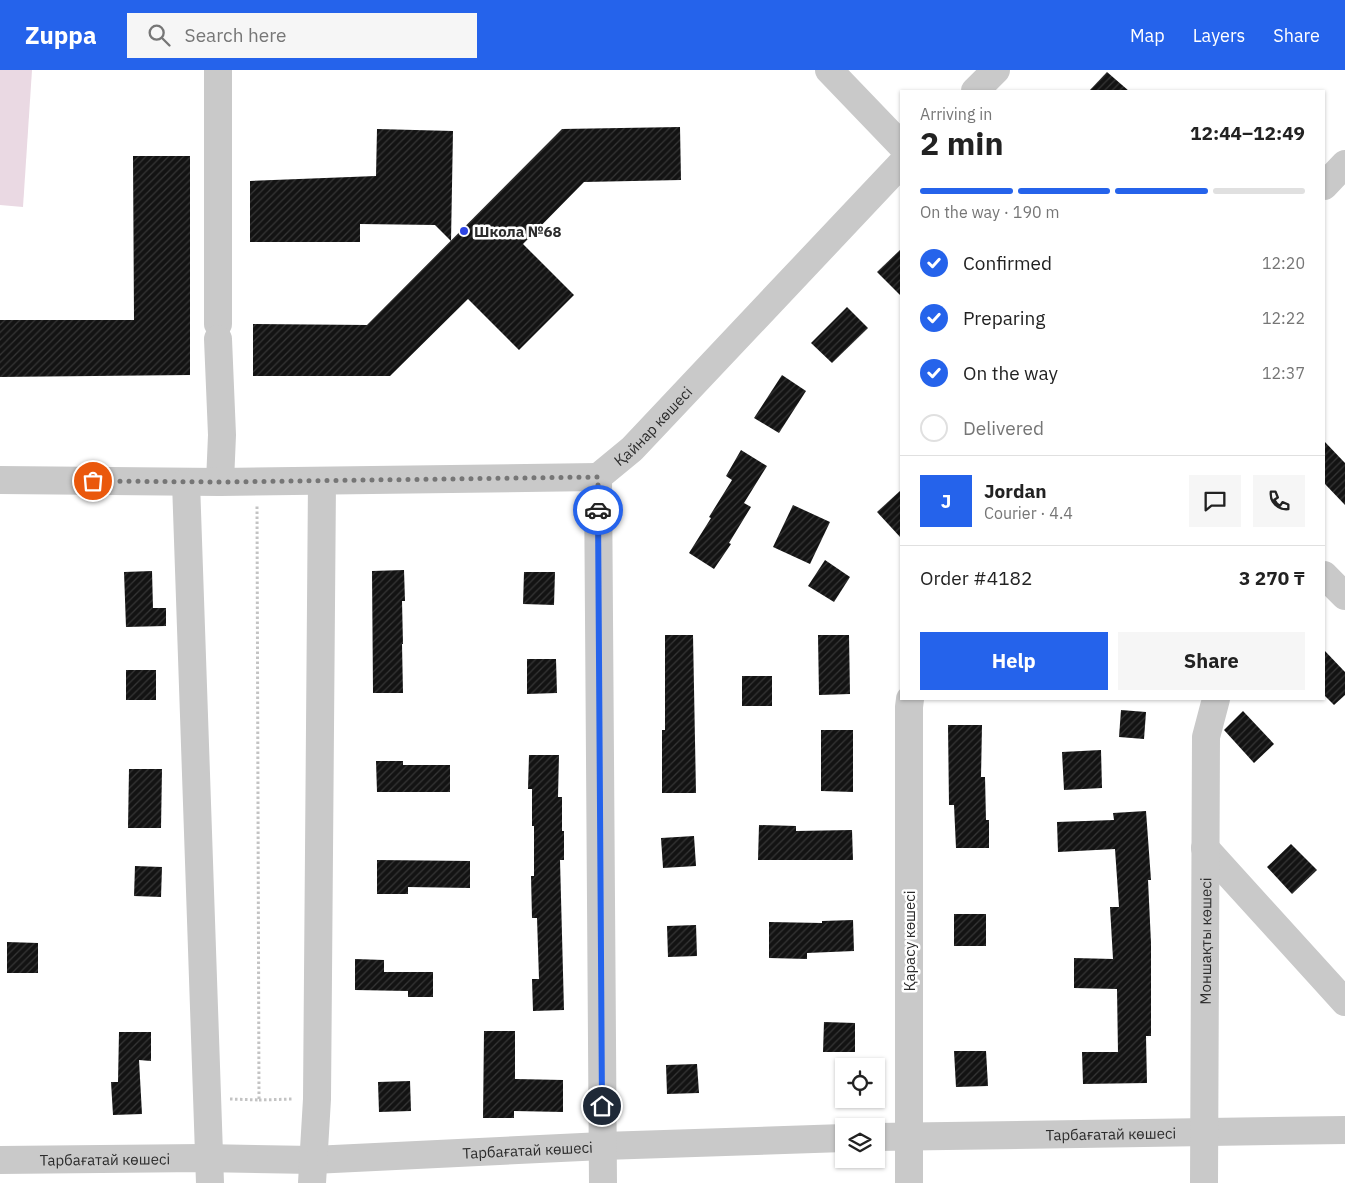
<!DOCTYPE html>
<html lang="en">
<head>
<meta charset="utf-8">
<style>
  body { margin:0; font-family:"IBM Plex Sans",sans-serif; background:#f6f6f6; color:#222; height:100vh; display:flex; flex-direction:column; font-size:19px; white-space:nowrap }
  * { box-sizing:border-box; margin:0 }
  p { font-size:16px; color:#767676 }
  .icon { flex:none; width:28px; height:28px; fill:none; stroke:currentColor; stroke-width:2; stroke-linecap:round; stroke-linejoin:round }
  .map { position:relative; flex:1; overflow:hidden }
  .side { position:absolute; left:900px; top:20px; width:425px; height:610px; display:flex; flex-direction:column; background:#fff; border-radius:0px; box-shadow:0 1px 4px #0004 }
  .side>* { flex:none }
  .fabs { position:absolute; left:835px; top:988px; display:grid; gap:10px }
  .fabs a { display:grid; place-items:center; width:50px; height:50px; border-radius:0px; background:#fff; box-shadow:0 1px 4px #0004; font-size:25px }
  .pin { position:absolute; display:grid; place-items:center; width:42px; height:42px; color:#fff; margin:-21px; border:2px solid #fff; border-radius:50%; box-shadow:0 1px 5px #0007 }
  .courier { position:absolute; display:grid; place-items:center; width:50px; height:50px; margin:-25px; border:4px solid #2563eb; border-radius:50%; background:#fff; color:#222; box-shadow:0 1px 6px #0007 }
  .overview em { font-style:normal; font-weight:700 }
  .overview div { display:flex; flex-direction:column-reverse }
  .overview { display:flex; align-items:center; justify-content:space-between; height:85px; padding:0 20px }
  h1 { font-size:32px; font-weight:700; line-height:38px }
  .bar { display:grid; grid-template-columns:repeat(4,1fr); gap:8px 5px; align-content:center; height:60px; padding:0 20px }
  .bar i { height:6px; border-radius:4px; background:#e0e0e0 }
  .bar .selected { background:#2563eb }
  .bar p { grid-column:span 4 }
  .line { display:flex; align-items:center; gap:12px; padding:0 20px; border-top:1px solid #e0e0e0 }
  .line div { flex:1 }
  .round { display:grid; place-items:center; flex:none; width:52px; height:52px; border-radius:0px; background:#f6f6f6 }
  ol { padding:0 20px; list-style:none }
  li { display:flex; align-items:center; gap:15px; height:55px }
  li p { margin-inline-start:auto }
  li .icon { padding:5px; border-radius:50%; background:#2563eb; color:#fff; stroke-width:4 }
  li:last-child { color:#767676 }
  li i { width:28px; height:28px; border:2px solid #e0e0e0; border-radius:50% }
  .action { display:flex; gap:10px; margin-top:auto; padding:10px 20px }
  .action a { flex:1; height:58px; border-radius:0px; background:#2563eb; color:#fff; font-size:20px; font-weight:700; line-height:58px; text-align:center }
  .action a+a { background:#f6f6f6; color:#222 }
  header { display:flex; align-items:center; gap:30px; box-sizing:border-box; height:70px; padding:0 25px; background:#2563eb; color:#fff }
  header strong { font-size:24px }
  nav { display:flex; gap:28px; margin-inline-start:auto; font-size:18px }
  .search { width:350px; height:45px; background:#f6f6f6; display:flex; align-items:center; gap:12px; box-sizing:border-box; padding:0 18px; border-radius:0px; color:#767676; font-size:19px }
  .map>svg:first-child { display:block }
</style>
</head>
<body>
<header>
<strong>Zuppa</strong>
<div class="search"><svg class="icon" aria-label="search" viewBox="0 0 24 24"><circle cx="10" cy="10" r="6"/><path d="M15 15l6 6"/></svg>Search here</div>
<nav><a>Map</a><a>Layers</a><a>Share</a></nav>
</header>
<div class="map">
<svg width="1345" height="1113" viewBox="0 0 1345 1113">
  <defs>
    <pattern id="building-hatch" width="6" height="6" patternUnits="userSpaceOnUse" patternTransform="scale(1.25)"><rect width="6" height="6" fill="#131313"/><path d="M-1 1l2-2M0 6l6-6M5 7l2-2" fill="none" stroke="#363636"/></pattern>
  </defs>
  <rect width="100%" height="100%" fill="#fff"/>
  <!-- garden -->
  <path fill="#ead9e3" d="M 0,0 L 32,0 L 23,137 L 0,135 Z"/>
  <!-- building -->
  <g fill="url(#building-hatch)">
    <path d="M 1107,2 L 1129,21 L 1089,21 Z"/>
    <path d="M 680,57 L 681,110 L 584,112 L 523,174 L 574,225 L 519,280 L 468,229 L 390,306 L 253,306 L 253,254 L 367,255 L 562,59 Z"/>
    <path d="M 377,59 L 453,61 L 451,171 L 435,155 L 360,154 L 360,172 L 250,172 L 250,111 L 376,106 Z"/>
    <path d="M 133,86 L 190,86 L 190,305 L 0,307 L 0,250 L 134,250 Z"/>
    <path d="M 901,179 L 901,226 L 877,202 Z"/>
    <path d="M 847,237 L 868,258 L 832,293 L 811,273 Z"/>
    <path d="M 782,305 L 806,321 L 779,363 L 754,348 Z"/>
    <path d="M 1324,371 L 1345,393 L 1345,435 L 1324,413 Z"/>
    <path d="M 741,380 L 767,396 L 744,433 L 751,437 L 729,473 L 731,474 L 714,499 L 689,483 L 711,448 L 709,447 L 732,410 L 726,406 Z"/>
    <path d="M 901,420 L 901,468 L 877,442 Z"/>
    <path d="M 793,435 L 830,452 L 810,494 L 773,477 Z"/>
    <path d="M 825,490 L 850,507 L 834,532 L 808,516 Z"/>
    <path d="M 404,500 L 405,531 L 402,531 L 403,574 L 402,574 L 403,623 L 373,623 L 372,501 Z"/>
    <path d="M 152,501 L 153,538 L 166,538 L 166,556 L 126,557 L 124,502 Z"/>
    <path d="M 524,502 L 555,502 L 554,535 L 523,534 Z"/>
    <path d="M 665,565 L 693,565 L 696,723 L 662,723 L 662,660 L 665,660 Z"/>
    <path d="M 818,565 L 849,565 L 850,624 L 819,625 Z"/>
    <path d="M 1324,580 L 1345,602 L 1345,625 L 1334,635 L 1324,625 Z"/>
    <path d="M 527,589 L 556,589 L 557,623 L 527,624 Z"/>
    <rect x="126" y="600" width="30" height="30"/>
    <rect x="742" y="606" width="30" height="30"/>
    <path d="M 1121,640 L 1146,642 L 1144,669 L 1119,667 Z"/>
    <path d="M 1243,641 L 1274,674 L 1254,693 L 1224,660 Z"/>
    <path d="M 948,655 L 982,655 L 981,707 L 985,707 L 986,750 L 989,750 L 989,778 L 956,778 L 954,735 L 949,735 Z"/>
    <path d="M 821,660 L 853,660 L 853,722 L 821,721 Z"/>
    <path d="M 1101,680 L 1102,718 L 1064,720 L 1062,682 Z"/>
    <path d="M 529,685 L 559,685 L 558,727 L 562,727 L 562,761 L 564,761 L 564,790 L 560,790 L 564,940 L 533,941 L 532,909 L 539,909 L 537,848 L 532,848 L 531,806 L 534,806 L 534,756 L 532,756 L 532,719 L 528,719 Z"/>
    <path d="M 376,691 L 403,691 L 403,695 L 450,695 L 450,722 L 377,722 Z"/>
    <path d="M 129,699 L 162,699 L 161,758 L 128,758 Z"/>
    <path d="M 1146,741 L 1151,810 L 1148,810 L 1151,873 L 1151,966 L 1146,966 L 1147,1013 L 1083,1014 L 1082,982 L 1118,982 L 1117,919 L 1074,918 L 1074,888 L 1113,889 L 1110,837 L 1119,837 L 1115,779 L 1058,782 L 1057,752 L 1114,750 L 1113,743 Z"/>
    <path d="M 759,755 L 796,756 L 796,761 L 852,760 L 853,790 L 758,790 Z"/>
    <path d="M 694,766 L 696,796 L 663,798 L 661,768 Z"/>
    <path d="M 1291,774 L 1317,800 L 1292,824 L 1267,797 Z"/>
    <path d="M 377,790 L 470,791 L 470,818 L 408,817 L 408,824 L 377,824 Z"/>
    <path d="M 135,796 L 162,797 L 161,827 L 134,826 Z"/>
    <rect x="954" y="844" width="32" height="32"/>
    <path d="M 853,850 L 854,881 L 807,883 L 807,889 L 769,888 L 769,852 L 822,853 L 822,851 Z"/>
    <path d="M 696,855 L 697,886 L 668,887 L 667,856 Z"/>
    <path d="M 7,872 L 38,873 L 38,903 L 7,903 Z"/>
    <path d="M 355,889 L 384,890 L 384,902 L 433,902 L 433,927 L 408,927 L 408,921 L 355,920 Z"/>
    <path d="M 824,952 L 855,953 L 855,982 L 823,982 Z"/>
    <path d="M 484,961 L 515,961 L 515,1009 L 563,1010 L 563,1042 L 514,1041 L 514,1048 L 483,1048 Z"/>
    <path d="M 119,962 L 151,962 L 151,991 L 139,990 L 142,1044 L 113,1045 L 111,1012 L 118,1012 Z"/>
    <path d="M 954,981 L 986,981 L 988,1016 L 956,1017 Z"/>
    <path d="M 697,994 L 699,1023 L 667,1024 L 666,995 Z"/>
    <path d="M 410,1011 L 411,1041 L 379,1042 L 378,1012 Z"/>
  </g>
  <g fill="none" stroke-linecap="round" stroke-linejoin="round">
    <!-- path -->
    <g stroke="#c3c3c3" stroke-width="3" stroke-dasharray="2.5 2.5" stroke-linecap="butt">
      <path d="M 230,1029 L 259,1030 L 257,435"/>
      <path d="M 259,1030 L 293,1029"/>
    </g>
    <!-- minor -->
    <g stroke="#c9c9c9" stroke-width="28">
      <path d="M 218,0 L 218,254"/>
      <path d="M 829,0 L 901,75"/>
      <path d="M 975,21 L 996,0"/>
      <path d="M 1324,116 L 1345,94"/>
      <path d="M 218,269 L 222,365 L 220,412"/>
      <path d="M 0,410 L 220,412 L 598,407"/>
      <path d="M 186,412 L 210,1113"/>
      <path d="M 1324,505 L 1345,526"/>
      <path d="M 1205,778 L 1345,932"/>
      <path id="s1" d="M 876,1067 L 1345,1060"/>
      <path id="s2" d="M 0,1090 L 202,1088 L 313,1090 L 603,1076 L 844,1068"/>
      <path d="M 312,1113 L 317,1029 L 322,411"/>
      <path id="s3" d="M 603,1113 L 598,407 L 632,379 L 901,94"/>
      <path d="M 909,1113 L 909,637 L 910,629"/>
      <path id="s4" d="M 1204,1113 L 1206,667 L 1216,629"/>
    </g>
  </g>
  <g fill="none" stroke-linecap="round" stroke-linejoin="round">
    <!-- done -->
    <path stroke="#767676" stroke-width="5" stroke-dasharray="0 9" d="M 93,411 L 220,412 L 598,407 L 598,440"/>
    <!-- route -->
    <path stroke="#2563eb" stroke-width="6" d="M 598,440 L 602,1036"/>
  </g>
  <!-- markers -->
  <circle fill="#2d44e3" stroke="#fff" stroke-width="2" cx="464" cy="161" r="5"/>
  <g text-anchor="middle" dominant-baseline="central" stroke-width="5" stroke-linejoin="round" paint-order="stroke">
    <!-- poi labels -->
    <g font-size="15" font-weight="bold" fill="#2c2c2c" stroke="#fff" text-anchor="start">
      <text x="474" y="161">Школа №68</text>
    </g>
    <!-- street labels -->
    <g font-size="15" fill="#2c2c2c" stroke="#fff">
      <text stroke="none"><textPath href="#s3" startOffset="781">Қайнар көшесі</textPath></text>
      <text stroke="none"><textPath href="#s4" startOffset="242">Моншақты көшесі</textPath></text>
      <text transform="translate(909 871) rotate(-90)">Қарасу көшесі</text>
      <text stroke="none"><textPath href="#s1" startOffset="235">Тарбағатай көшесі</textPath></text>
      <text stroke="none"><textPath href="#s2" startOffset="528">Тарбағатай көшесі</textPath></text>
      <text stroke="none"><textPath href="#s2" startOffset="105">Тарбағатай көшесі</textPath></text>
    </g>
  </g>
</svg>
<div class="fabs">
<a><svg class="icon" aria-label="locate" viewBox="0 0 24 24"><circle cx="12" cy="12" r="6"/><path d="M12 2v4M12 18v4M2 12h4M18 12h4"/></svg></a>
<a><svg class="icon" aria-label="layers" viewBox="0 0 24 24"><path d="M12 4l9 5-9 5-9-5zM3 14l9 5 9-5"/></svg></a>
</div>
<div class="pin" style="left:93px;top:411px;background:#ea580c"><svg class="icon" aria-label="bag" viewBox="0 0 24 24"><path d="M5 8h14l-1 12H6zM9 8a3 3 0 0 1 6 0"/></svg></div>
<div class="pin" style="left:602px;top:1036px;background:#1f2937"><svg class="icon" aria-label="home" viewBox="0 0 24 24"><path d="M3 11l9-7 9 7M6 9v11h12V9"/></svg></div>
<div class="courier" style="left:598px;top:440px"><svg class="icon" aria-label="car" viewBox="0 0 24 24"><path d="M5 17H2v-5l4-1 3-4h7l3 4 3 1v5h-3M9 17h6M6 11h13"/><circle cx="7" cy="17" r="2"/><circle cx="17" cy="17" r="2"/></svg></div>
<section class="side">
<div class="overview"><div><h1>2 min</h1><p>Arriving in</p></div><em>12:44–12:49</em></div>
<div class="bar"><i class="selected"></i><i class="selected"></i><i class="selected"></i><i></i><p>On the way · 190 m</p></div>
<ol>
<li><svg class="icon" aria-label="check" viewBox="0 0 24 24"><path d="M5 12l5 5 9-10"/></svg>Confirmed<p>12:20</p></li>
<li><svg class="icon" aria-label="check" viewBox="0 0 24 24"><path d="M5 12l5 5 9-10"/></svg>Preparing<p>12:22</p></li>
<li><svg class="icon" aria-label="check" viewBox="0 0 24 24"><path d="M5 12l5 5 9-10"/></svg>On the way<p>12:37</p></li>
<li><i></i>Delivered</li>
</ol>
<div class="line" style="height:90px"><b class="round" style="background:#2563eb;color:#fff">J</b><div><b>Jordan</b><p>Courier · 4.4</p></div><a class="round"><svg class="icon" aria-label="chat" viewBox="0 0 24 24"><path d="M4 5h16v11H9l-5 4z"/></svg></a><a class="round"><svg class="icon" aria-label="phone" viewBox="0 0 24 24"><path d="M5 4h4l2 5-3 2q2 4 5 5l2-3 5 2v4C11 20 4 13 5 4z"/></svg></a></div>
<div class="line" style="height:65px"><div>Order #4182</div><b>3 270 ₸</b></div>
<div class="action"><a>Help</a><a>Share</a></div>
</section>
</div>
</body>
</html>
